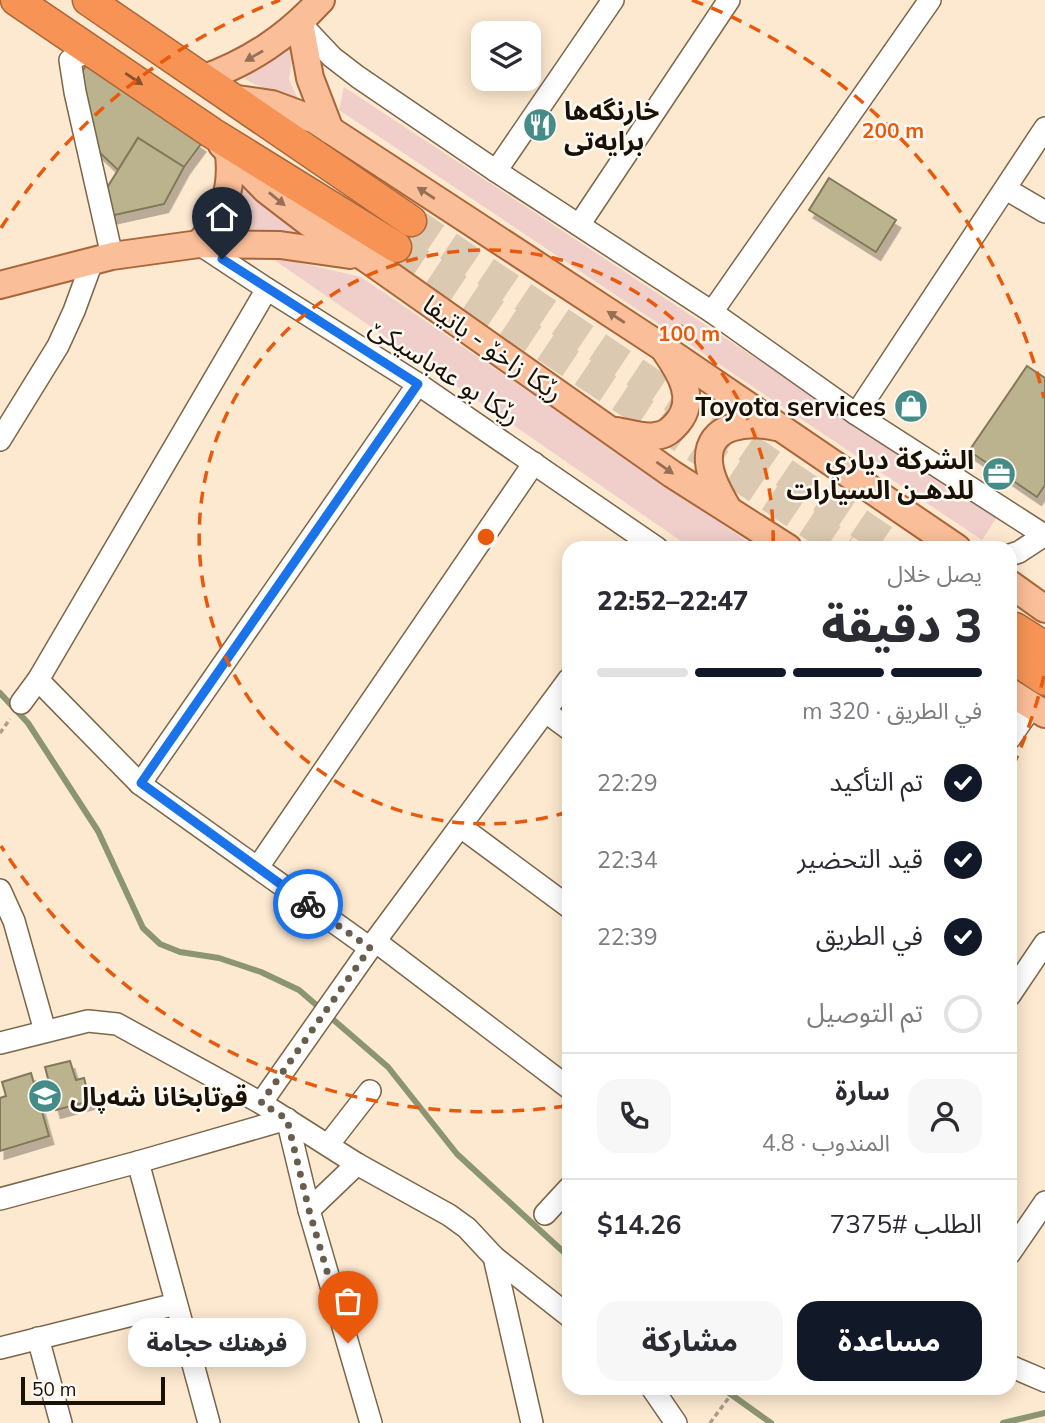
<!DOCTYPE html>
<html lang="ar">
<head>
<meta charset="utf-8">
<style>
  body { margin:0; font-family:Mulish,"Noto Sans Arabic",sans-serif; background:#f7f7f7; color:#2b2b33; direction:rtl; height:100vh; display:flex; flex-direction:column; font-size:26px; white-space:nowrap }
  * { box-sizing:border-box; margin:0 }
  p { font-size:23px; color:#7c7c81 }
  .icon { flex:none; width:38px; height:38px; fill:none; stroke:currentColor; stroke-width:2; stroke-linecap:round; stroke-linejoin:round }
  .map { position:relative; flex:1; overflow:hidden; direction:ltr }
  .panel { position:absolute; left:562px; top:541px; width:455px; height:854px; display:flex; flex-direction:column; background:#fff; border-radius:21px; box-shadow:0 4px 18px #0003; direction:rtl }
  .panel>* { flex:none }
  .buttons { position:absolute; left:471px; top:21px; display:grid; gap:14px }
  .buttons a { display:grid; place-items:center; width:70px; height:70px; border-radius:14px; background:#fff; box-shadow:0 4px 18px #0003; font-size:35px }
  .scale { position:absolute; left:21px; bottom:18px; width:144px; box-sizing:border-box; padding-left:7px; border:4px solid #191106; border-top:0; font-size:19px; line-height:24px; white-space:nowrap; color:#191106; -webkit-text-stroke:5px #fef9f3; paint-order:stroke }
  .pin { position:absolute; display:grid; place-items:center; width:60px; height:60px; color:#fff; margin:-72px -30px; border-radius:50% 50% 50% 0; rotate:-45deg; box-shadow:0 0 7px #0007 }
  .pin .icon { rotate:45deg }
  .courier { position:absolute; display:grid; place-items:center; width:70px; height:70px; margin:-35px; border:5px solid #1a73e8; border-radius:50%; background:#fff; color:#222; box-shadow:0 2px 9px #0007 }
  .bubble { position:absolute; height:49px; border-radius:21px; background:#fff; box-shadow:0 4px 18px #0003; font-size:23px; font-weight:800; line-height:49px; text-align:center; direction:rtl }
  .head em { font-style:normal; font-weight:800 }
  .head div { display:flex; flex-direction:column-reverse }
  .head { display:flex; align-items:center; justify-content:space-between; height:119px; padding:0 35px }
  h1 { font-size:46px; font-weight:800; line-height:52px }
  .bar { display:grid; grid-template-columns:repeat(4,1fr); gap:10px 7px; align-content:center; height:84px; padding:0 35px }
  .bar i { height:9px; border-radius:5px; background:#e1e1e2 }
  .bar .current { background:#111827 }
  .bar p { grid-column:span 4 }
  .line { display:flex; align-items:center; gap:18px; padding:0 35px; border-top:2px solid #e1e1e2 }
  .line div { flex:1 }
  .round { display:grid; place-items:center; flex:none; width:74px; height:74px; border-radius:21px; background:#f7f7f7 }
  ol { padding:0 35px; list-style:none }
  li { display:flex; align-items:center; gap:21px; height:77px }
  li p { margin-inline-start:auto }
  li .icon { padding:7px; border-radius:50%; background:#111827; color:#fff; stroke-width:4 }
  li:last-child { color:#7c7c81 }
  li i { width:38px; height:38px; border:4px solid #e1e1e2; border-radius:50% }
  .primary-button { display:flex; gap:14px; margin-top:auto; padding:14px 35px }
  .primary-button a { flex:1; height:80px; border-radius:21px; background:#111827; color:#fff; font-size:28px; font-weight:800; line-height:80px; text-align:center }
  .primary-button a+a { background:#f7f7f7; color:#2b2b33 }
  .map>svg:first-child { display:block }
</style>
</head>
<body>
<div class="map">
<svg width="1045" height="1423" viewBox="0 0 1045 1423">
  <defs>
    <filter id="shadow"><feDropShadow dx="4.5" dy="8" stdDeviation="0" flood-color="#0004"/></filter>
  </defs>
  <rect width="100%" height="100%" fill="#fde9d0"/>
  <!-- green -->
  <g fill="#f0cfca">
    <path d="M 284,46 L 294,49 L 289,79 L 301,106 L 244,79 Z"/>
    <path d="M 344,87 L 997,517 L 982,540 L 339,110 Z"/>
    <path d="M 239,177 L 309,234 L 219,234 L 236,215 Z"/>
    <path d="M 267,255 L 361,277 L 757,548 L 691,548 Z"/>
  </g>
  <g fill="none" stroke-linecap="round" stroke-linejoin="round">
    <!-- stream -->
    <g stroke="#8b9572" stroke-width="6">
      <path d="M 0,693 L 28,723 L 98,831 L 143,928 L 160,944 L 180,952 L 219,958 L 261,972 L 299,990 L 388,1067 L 457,1154 L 569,1257"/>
      <path d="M 722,1388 L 771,1423"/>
      <path d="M 1003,1423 L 1045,1413"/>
    </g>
  </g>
  <!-- building -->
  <g fill="#bbb38e" stroke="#817a58" stroke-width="2" filter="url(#shadow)">
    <path d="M 87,64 L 201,144 L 184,167 L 138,138 L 118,170 L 97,150 L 80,75 Z"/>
    <path d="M 138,138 L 184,167 L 164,204 L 110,216 L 105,191 Z"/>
    <path d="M 829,178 L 896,220 L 876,252 L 809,210 Z"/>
    <path d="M 1027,366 L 1045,378 L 1045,485 L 1037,497 L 969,451 Z"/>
    <path d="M 70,1061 L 76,1080 L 84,1078 L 90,1101 L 56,1110 L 45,1067 Z"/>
    <path d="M 31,1073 L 49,1136 L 0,1151 L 0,1098 L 6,1096 L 2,1082 Z"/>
  </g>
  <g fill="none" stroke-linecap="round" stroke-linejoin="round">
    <!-- highway-tunnel -->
    <g stroke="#dbc9b2" stroke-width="30" stroke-dasharray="30 15" stroke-linecap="butt">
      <path d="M 411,221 L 896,548"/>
      <path d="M 396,247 L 846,548"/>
    </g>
    <!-- minor casing -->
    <g stroke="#7b664a" stroke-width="24">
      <g id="minor">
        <path d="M 300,23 L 332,57 L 358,77 L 496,171 L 712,312 L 856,414 L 1044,535"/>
        <path d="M 91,50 L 70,60 L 75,92 L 112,256"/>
        <path d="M 496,171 L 613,0"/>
        <path d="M 1006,189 L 1045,212"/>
        <path d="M 579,225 L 729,0"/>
        <path d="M 199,244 L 267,289 L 418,384 L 657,548"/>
        <path d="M 712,312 L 930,0"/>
        <path d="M 856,414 L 1045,128"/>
        <path d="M 0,440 L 58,346 L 74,311 L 92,262"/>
        <path d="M 1010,555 L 1019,552 L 1045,535"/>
        <path d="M 38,680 L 140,784 L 370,948"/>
        <path d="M 21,703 L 38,680 L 267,289"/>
        <path d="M 546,712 L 569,729"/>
        <path d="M 1010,738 L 1032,706"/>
        <path d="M 140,784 L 418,384"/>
        <path d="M 461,827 L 569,907"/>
        <path d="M 258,867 L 534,463"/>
        <path d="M 0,890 L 14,921 L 45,1031"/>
        <path d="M 375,941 L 569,1088"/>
        <path d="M 1010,995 L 1045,943"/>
        <path d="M 0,1043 L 88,1021 L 117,1024 L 261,1103 L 357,1164 L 449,1215 L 467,1228 L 494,1257 L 532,1423"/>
        <path d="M 261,1103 L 370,948 L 569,679"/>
        <path d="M 287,1119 L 309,1210 L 371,1423"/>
        <path d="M 328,1145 L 370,1091"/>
        <path d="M 138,1162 L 209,1423"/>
        <path d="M 0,1199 L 138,1162 L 287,1119"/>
        <path d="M 309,1210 L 357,1164"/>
        <path d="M 545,1214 L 569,1188"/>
        <path d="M 1010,1253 L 1045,1202"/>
        <path d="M 494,1257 L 569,1316"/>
        <path d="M 38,1338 L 61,1423"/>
        <path d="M 0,1348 L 176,1304"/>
        <path d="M 1010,1366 L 1045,1381"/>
        <path d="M 652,1388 L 676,1423"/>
      </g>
    </g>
    <!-- major casing -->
    <g stroke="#a96639" stroke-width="30">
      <g id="major">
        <path d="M 300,23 L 310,78 L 330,130"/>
        <path d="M 202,79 C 250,62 287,37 321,0"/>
        <path d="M 230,98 L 272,104 L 315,120 L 662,347 L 957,548"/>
        <path d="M 222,145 L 266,190 L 309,223 L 367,259 L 672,474 L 788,548"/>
        <path d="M 199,244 C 223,217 233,190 229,154"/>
        <path d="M 0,285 L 112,256 L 199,244 L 280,245 L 350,255"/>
        <path d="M 617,431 C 629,433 643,438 655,436 C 666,435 671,430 678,422 C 697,399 680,372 666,352"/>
        <path d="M 728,509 C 720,495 710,478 709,462 C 706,423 750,421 776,427"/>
        <path d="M 1010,584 L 1045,609"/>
        <path d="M 1010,692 L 1045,714"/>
      </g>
    </g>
    <!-- highway casing -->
    <g stroke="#a96639" stroke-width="33">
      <g id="highway">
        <path d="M 16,0 L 212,133 L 396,247"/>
        <path d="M 88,0 L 411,221"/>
        <path d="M 1015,628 L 1045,647"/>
        <path d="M 1010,656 L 1045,680"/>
      </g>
    </g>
    <!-- path -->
    <g stroke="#ad9d89" stroke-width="3.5" stroke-dasharray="5 3.5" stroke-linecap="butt">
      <path d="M 0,733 L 10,719"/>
      <path d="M 710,1423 L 736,1388"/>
    </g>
    <!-- minor -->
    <use href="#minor" stroke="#fff" stroke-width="21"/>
    <!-- major -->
    <use href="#major" stroke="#fabe99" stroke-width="26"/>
    <!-- highway -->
    <use href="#highway" stroke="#f69355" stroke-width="30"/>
  </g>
  <!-- one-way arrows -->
  <defs><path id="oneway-solid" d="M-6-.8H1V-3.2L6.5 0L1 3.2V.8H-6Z" transform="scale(1.75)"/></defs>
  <g fill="#957057">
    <use href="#oneway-solid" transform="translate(254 56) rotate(150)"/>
    <use href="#oneway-solid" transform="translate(426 193) rotate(-147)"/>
    <use href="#oneway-solid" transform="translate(277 199) rotate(39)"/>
    <use href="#oneway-solid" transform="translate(616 317) rotate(-147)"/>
    <use href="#oneway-solid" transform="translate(665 468) rotate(35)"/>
  </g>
  <use fill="#88522e" href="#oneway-solid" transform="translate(134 79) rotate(34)"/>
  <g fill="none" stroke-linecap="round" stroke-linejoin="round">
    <!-- done -->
    <path stroke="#695d4d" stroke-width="7" stroke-dasharray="0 12.6" d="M 308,904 L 370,948 L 261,1103 L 287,1119 L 309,1210 L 348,1343"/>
    <!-- route -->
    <path stroke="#1a73e8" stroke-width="9" d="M 222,259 L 418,384 L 141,783 L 308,904"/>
  </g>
  <!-- distance rings -->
  <g fill="none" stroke="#e8590c" stroke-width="3.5" stroke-dasharray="12 9">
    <path d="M568 812A287 287 0 1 1 773 547"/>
    <path d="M1044 676A575 575 0 0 1 1011 771M566 1106A575 575 0 0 1 1 846M1 228A575 575 0 0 1 280 0M692 0A575 575 0 0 1 1044 398"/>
  </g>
  <!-- icons -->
  <defs>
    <g id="restaurant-disc" transform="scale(1.75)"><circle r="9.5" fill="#458c89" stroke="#fef9f3"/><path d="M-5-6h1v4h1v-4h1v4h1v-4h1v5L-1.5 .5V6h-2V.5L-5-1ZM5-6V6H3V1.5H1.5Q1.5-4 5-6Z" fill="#fff"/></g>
    <g id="shop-disc" transform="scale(1.75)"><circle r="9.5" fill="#458c89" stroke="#fef9f3"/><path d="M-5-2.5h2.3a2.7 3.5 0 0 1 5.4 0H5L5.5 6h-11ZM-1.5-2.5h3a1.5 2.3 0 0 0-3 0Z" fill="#fff"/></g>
    <g id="office-disc" transform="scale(1.75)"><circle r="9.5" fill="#458c89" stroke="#fef9f3"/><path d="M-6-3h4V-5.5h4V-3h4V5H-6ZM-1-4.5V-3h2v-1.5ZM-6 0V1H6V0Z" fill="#fff"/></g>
    <g id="school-disc" transform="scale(1.75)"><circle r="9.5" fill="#458c89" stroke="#fef9f3"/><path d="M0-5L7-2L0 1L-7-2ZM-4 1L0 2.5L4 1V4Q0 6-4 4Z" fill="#fff"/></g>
  </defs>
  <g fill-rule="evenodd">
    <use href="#restaurant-disc" x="540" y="125"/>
    <use href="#shop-disc" x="911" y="406"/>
    <use href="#office-disc" x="999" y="474"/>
    <use href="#school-disc" x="45" y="1096"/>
  </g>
  <g text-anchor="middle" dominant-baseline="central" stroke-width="5" stroke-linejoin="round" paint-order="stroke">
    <!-- poi labels -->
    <g font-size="26" font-weight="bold" fill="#191106" stroke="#fef9f3" text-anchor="start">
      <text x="564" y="110">خارنگه‌ها<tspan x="564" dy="30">برايه‌تى</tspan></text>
      <text x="886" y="406" text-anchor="end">Toyota services</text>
      <text x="974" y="459" text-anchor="end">الشركة دياري<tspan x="974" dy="30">للدهـن السيارات</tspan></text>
      <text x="70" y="1096">قوتابخانا شەپال</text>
    </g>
    <!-- street labels -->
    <g font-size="26" fill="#191106" stroke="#fef9f3">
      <text transform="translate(493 348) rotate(35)">رێکا زاخۆ - باتیفا</text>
      <text transform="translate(445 371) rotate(33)">رێكا بو عه‌باسيكێ</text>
    </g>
  </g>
  <circle cx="486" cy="537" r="10" fill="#e8590c" stroke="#fef9f3" stroke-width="3.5"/>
  <g font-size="21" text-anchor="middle" font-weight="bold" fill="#e8590c" stroke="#fef9f3" stroke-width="5" stroke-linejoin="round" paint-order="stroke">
    <text x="893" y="138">200 m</text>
    <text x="689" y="341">100 m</text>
  </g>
</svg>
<div class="buttons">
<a><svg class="icon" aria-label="layers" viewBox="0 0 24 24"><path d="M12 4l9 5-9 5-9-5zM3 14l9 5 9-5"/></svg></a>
</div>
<div class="scale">50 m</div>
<div class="pin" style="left:348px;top:1343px;background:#ea580c"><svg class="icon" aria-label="bag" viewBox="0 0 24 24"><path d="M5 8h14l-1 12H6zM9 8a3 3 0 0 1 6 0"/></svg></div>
<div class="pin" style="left:222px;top:259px;background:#1f2937"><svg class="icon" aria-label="home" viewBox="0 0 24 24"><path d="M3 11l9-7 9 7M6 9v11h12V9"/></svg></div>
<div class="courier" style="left:308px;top:904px"><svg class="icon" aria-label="bike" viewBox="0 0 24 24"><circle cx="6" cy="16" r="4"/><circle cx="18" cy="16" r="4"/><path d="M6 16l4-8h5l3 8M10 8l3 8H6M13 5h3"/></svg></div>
<div class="bubble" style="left:128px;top:1318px;width:178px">فرهنك حجامة</div>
<section class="panel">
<div class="head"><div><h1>3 دقيقة</h1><p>يصل خلال</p></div><em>22:47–22:52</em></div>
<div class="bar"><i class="current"></i><i class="current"></i><i class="current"></i><i></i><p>في الطريق · 320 m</p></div>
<ol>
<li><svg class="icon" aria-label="check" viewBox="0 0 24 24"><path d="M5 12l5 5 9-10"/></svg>تم التأكيد<p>22:29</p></li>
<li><svg class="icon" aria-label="check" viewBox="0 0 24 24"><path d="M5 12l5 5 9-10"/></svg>قيد التحضير<p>22:34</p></li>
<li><svg class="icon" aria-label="check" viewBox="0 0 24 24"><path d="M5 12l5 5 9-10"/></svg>في الطريق<p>22:39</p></li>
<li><i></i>تم التوصيل</li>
</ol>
<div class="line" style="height:126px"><a class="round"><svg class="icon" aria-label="person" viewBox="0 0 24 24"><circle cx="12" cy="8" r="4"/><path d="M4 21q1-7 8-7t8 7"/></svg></a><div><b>سارة</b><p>المندوب · 4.8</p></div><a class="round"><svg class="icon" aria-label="phone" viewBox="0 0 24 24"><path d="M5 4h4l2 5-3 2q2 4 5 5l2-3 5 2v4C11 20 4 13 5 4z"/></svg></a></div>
<div class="line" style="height:91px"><div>الطلب #7375</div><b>$14.26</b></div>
<div class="primary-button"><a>مساعدة</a><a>مشاركة</a></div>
</section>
</div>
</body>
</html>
